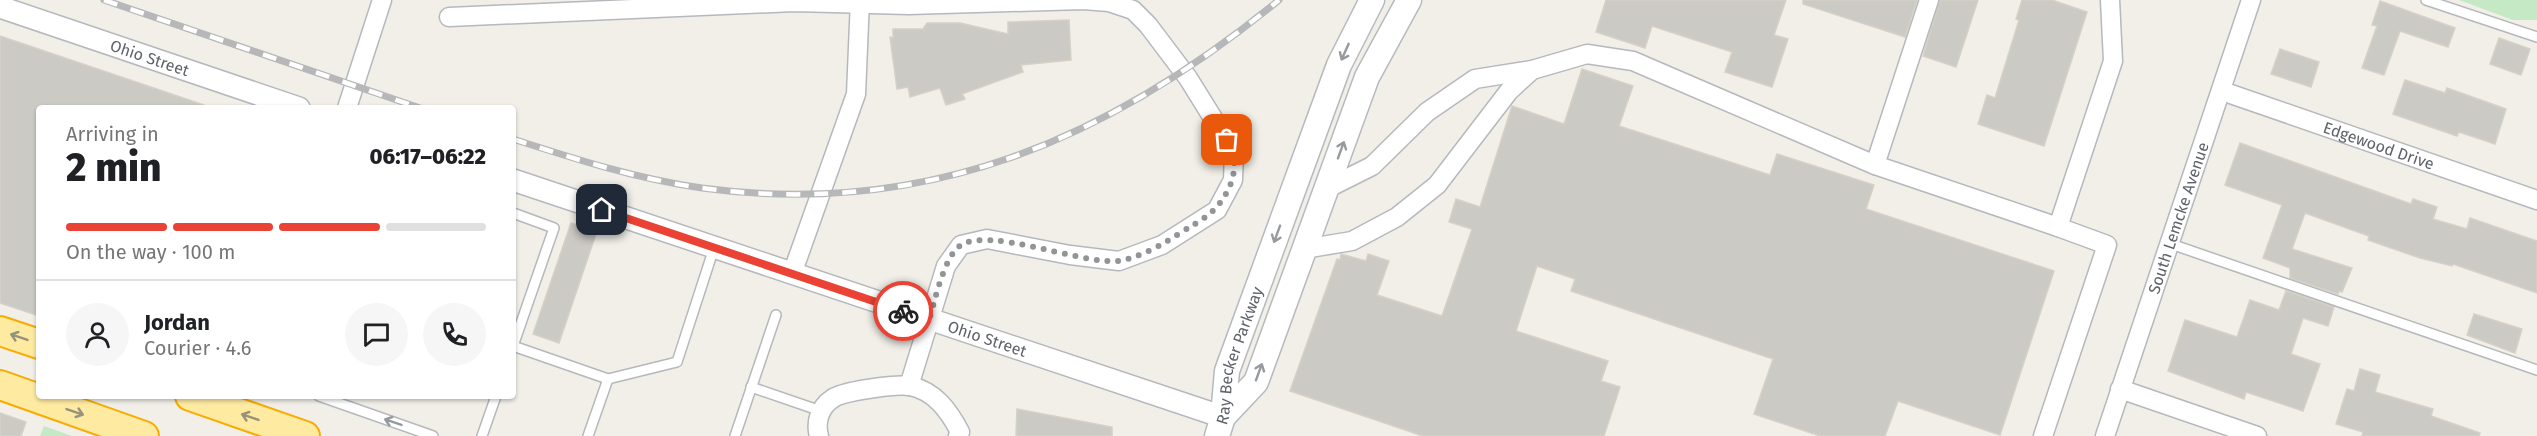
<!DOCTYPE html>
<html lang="en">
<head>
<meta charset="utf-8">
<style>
  body { margin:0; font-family:"Fira Sans",sans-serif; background:#f6f6f6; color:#202124; height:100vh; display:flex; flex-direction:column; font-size:22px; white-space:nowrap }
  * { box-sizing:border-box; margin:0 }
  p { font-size:20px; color:#757577 }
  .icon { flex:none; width:33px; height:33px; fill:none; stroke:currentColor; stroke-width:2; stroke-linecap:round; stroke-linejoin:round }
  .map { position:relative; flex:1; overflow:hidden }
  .panel { position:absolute; left:36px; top:105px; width:480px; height:294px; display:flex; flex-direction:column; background:#fff; border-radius:6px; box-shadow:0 2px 4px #0004 }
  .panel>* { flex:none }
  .pin { position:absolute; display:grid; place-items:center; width:51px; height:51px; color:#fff; margin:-26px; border-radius:12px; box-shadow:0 3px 9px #0006 }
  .courier { position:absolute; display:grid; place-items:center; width:60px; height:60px; margin:-30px; border:4px solid #ea4335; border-radius:50%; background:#fff; color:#222; box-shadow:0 2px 8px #0007 }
  .summary em { font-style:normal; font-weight:800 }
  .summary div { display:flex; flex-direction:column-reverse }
  .summary { display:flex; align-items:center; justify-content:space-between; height:102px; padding:0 30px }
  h1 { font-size:39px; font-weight:800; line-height:45px }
  .bar { display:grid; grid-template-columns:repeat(4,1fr); gap:9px 6px; align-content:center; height:72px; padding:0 30px }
  .bar i { height:8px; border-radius:4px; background:#e0e0e0 }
  .bar .active { background:#ea4335 }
  .bar p { grid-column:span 4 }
  .line { display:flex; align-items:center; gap:15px; padding:0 30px; border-top:2px solid #e0e0e0 }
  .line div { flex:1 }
  .round { display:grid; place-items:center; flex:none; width:63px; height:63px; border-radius:32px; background:#f6f6f6 }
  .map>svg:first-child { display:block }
</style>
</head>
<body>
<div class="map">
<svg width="2537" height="436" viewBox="0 0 2537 436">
  <rect width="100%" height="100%" fill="#f1efe8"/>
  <!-- green -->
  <g fill="#c5e8c5">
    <path d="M 2459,0 L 2537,0 L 2537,20 L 2513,20 Z"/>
    <path d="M 44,426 L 72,436 L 40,436 Z"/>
  </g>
  <!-- building -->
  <g fill="#cccac5" stroke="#d6d1c6" stroke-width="1.5">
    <path d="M 1606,0 L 1786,0 L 1774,35 L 1788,39 L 1772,87 L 1725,72 L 1732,52 L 1652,26 L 1645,48 L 1596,32 Z"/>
    <path d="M 1803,0 L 1917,0 L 1905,37 L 1803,4 Z"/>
    <path d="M 1940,0 L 1978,0 L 1956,67 L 1923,56 Z"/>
    <path d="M 2022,0 L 2052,0 L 2087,12 L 2044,146 L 1978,124 L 1987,95 L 1995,98 L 2019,20 L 2016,19 Z"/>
    <path d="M 2380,1 L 2455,28 L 2448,47 L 2400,31 L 2384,75 L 2362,68 L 2377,26 L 2372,25 Z"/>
    <path d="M 1069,20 L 1071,60 L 1021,65 L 1023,72 L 962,94 L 965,99 L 946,105 L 940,88 L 910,97 L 908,87 L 897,89 L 890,37 L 893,38 L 893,29 L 923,29 L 927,23 L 960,23 L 1008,34 L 1008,22 Z"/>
    <path d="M 0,36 L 204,105 L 203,108 L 39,108 L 39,316 L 0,303 Z"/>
    <path d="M 2499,38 L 2530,49 L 2521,75 L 2490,64 Z"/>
    <path d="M 2280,49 L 2319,62 L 2311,87 L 2271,74 Z"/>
    <path d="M 1582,69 L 1633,86 L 1619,126 L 1770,175 L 1777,154 L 1874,185 L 1866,209 L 2054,271 L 2000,435 L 1898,401 L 1885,436 L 1820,436 L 1754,414 L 1773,359 L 1571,291 L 1575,279 L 1537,266 L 1516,331 L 1608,361 L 1601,381 L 1620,387 L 1604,436 L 1423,436 L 1290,391 L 1337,259 L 1340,260 L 1341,254 L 1366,261 L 1368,254 L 1389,261 L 1377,295 L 1442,316 L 1472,229 L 1449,222 L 1456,199 L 1480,207 L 1512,106 L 1564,124 Z"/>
    <path d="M 2405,80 L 2445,93 L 2447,88 L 2506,109 L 2495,144 L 2459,132 L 2457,136 L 2393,114 Z"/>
    <path d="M 2240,143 L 2411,204 L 2413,199 L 2437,207 L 2433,219 L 2467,229 L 2470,218 L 2537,241 L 2537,293 L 2453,264 L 2452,266 L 2420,258 L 2368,240 L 2369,236 L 2305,213 L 2292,249 L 2352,268 L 2342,292 L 2339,291 L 2338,294 L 2290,278 L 2290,268 L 2263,258 L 2282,205 L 2225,185 Z"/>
    <path d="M 571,223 L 597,231 L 559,343 L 533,334 Z"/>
    <path d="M 2286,291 L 2334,307 L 2328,326 L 2303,318 L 2291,354 L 2320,364 L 2303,411 L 2246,392 L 2244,399 L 2168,371 L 2185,320 L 2237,337 L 2250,300 L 2279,310 Z"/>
    <path d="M 2474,314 L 2522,329 L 2515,353 L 2467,335 Z"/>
    <path d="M 2360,369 L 2380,375 L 2375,392 L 2433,409 L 2431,416 L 2480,433 L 2479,436 L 2362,436 L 2363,432 L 2336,424 L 2347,389 L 2354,391 Z"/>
    <path d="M 1017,409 L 1112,427 L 1112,436 L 1016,436 Z"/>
    <path d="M 0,413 L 26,422 L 21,436 L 0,436 Z"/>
  </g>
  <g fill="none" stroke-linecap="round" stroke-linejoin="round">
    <!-- service casing -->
    <g stroke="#b5b8bc" stroke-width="12">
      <g id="service">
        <path d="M 2426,0 L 2537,37"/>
        <path d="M 513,213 L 554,228 L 513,346"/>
        <path d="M 2168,243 L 2537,370"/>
        <path d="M 513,346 L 608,379 L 677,362 L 714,248"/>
        <path d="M 751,387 L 821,411"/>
        <path d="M 319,396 L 433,436"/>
        <path d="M 482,436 L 496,396"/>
        <path d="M 588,436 L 608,379"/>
        <path d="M 735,436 L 776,315"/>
      </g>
    </g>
    <!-- minor casing -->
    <g stroke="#b5b8bc" stroke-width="21">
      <g id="minor">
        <path d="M 449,17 L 794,2 L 909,5 L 1083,0 L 1109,2 L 1133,10 L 1148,25 L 1188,78 L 1234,152 L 1233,180 L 1217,210 L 1162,245 L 1119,261 L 1070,255 L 987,239 L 961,245 L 946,266 L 909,386"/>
        <path id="s1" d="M 2222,91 L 2537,200"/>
        <path d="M 347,108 L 382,0"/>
        <path d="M 1875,165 L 1929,0"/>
        <path d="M 1326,189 L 1372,166 L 1427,112 L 1475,79 L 1532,70"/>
        <path d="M 1304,249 L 1352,241 L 1397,217 L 1437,185 L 1509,91 L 1532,70 L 1587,54 L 1633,61 L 1875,165 L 2058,227"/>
        <path d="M 792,274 L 856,94 L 860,0"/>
        <path d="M 2120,389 L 2257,436"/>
        <path d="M 819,436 C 815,422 820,407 832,399 C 842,391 896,384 910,386 C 935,391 949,411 960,432 L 958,436"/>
        <path d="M 2043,436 L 2107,245 L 2058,227 L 2113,61 L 2110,0"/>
        <path id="s2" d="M 2105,436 L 2251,0"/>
      </g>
    </g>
    <!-- tertiary casing -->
    <g stroke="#b5b8bc" stroke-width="24">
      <g id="tertiary">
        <path id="s3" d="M 0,7 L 299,108"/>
        <path id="s4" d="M 513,180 L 1223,417"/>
      </g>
    </g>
    <!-- secondary casing -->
    <g stroke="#b6babf" stroke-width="27">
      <g id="secondary">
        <path d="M 1223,417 L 1256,382 L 1367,77 L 1409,0"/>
        <path id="s5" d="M 1217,436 L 1223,417 L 1227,371 L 1339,65 L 1372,0"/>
      </g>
    </g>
    <!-- trunk casing -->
    <g stroke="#f9ab00" stroke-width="32">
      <g id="trunk">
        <path d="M 0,331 L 39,344"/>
        <path d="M 0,385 L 144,436"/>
        <path d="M 190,396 L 305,436"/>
      </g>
    </g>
    <!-- service -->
    <use href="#service" stroke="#fff" stroke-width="9"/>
    <!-- minor -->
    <use href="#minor" stroke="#fff" stroke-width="18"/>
    <!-- tertiary -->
    <use href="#tertiary" stroke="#fff" stroke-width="21"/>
    <!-- secondary -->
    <use href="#secondary" stroke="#fff" stroke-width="24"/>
    <!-- trunk -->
    <use href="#trunk" stroke="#feeaa1" stroke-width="28"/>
    <!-- rail casing -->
    <g stroke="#b6b7b8" stroke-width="7">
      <g id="rail">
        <path d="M 104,0 L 420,108"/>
        <path d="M 513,139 C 575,159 637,179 702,188 C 926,218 1108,140 1279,0"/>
      </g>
    </g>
    <!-- rail -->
    <use href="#rail" stroke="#fff" stroke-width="4.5" stroke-dasharray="14" stroke-linecap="butt"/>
  </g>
  <!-- one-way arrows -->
  <defs><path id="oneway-shaft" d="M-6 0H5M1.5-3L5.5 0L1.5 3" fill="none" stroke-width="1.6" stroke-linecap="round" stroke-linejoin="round" transform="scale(1.5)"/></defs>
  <g stroke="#979a9d">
    <use href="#oneway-shaft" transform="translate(1345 52) rotate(114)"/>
    <use href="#oneway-shaft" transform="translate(1341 150) rotate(-70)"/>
    <use href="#oneway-shaft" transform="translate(1277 234) rotate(110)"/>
    <use href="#oneway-shaft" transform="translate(1259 372) rotate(-70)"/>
    <use href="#oneway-shaft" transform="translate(393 422) rotate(-161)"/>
  </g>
  <g stroke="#97927c">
    <use href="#oneway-shaft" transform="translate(19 337) rotate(-161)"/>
    <use href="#oneway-shaft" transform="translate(75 412) rotate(19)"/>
    <use href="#oneway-shaft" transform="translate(250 417) rotate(-161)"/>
  </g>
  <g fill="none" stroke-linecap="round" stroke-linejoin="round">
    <!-- done -->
    <path stroke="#929495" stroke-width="6" stroke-dasharray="0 10.8" d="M 903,311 L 929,320 C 935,301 944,256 961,245 C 991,227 1079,264 1118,261 C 1137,259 1165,243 1180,233 C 1201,220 1215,214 1227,192 C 1236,175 1237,157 1227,140"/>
    <!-- route -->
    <path stroke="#ea4335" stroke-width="8" d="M 602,210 L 903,311"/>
  </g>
  <g text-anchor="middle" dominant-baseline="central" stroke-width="4.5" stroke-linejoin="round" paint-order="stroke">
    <!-- street labels -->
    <g font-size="16" fill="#5f6368" stroke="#fff">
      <text stroke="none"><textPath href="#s3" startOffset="158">Ohio Street</textPath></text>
      <text stroke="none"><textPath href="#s1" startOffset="166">Edgewood Drive</textPath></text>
      <text stroke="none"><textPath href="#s2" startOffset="230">South Lemcke Avenue</textPath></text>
      <text stroke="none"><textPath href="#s4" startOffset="500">Ohio Street</textPath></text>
      <text stroke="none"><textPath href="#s5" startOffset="84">Ray Becker Parkway</textPath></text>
    </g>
  </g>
</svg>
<div class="pin" style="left:1227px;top:140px;background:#ea580c"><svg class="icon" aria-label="bag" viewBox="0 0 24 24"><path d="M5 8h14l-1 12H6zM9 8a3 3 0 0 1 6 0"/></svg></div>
<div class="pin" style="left:602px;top:210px;background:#1f2937"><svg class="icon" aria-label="home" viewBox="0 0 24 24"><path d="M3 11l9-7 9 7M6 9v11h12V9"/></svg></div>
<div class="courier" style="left:903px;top:311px"><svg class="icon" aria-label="bike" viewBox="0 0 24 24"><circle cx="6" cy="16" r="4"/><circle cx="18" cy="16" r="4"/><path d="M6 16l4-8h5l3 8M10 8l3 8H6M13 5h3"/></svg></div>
<section class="panel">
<div class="summary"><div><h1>2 min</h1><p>Arriving in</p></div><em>06:17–06:22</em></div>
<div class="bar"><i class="active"></i><i class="active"></i><i class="active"></i><i></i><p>On the way · 100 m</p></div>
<div class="line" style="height:108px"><a class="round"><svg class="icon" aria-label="person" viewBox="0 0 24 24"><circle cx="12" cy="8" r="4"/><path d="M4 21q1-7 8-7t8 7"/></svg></a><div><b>Jordan</b><p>Courier · 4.6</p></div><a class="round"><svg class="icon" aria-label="chat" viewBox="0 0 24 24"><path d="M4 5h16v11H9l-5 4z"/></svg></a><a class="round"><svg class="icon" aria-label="phone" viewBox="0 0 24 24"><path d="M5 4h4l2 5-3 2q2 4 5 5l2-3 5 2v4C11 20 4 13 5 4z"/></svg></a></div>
</section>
</div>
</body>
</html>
